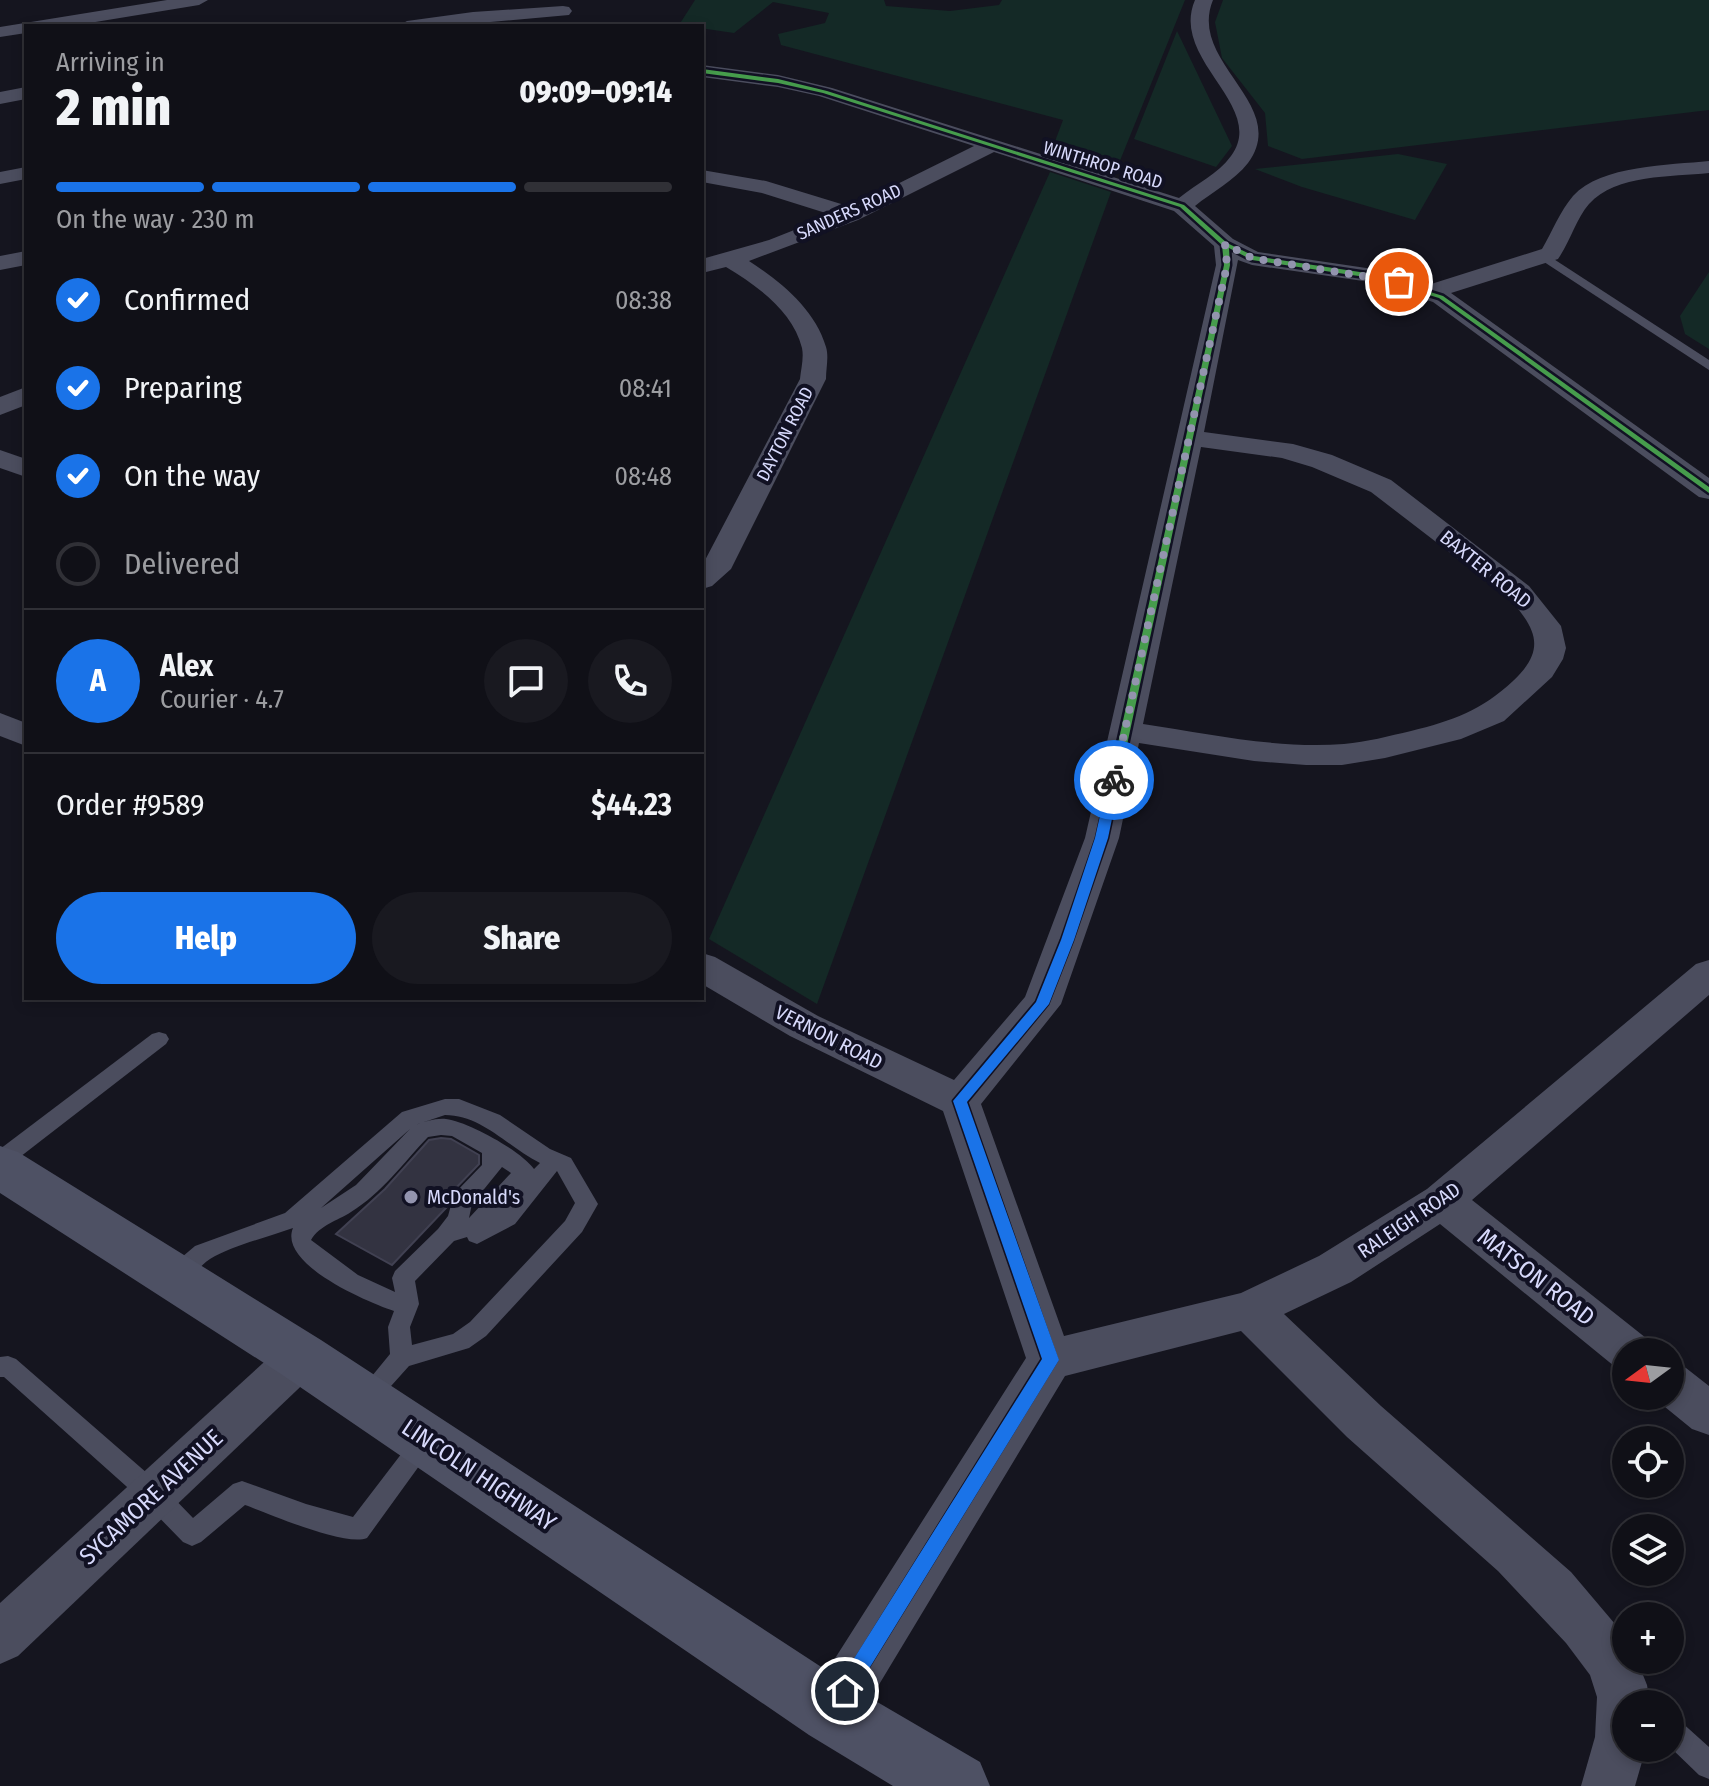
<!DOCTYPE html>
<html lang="en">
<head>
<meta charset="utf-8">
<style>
  body { margin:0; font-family:"Fira Sans Condensed",sans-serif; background:#191920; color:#f1f3f6; height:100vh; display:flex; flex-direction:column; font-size:30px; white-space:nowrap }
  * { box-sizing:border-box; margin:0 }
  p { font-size:26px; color:#9c9da1 }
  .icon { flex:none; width:44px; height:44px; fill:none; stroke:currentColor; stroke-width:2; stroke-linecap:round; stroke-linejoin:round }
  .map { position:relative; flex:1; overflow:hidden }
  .drawer { position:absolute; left:24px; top:24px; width:680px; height:976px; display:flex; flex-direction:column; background:#101017; border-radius:0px; box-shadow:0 4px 12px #0003,0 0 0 2px #303036 }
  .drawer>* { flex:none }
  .needle { width:52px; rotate:255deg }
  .fabs { position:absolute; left:1612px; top:1338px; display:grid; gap:16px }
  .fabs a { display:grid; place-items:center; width:72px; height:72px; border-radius:50%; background:#101017; box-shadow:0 4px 12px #0003,0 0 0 2px #303036; font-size:40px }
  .pin { position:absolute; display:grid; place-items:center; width:68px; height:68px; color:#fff; margin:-34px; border:4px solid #fff; border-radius:50%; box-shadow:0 2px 8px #0007 }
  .courier { position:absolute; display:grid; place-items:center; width:80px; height:80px; margin:-40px; border:6px solid #1a73e8; border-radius:50%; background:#fff; color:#222; box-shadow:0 2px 10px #0007 }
  .headline em { font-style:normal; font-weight:800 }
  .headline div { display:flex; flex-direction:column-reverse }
  .headline { display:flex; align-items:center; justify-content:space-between; height:136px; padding:0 32px }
  h1 { font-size:52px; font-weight:800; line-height:60px }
  .bar { display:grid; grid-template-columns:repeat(4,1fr); gap:12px 8px; align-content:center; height:96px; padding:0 32px }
  .bar i { height:10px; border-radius:6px; background:#303036 }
  .bar .on { background:#1a73e8 }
  .bar p { grid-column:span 4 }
  .line { display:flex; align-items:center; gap:20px; padding:0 32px; border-top:2px solid #303036 }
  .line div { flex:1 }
  .round { display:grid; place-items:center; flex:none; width:84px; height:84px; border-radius:42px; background:#191920 }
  ol { padding:0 32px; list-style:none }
  li { display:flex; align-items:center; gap:24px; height:88px }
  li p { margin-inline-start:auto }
  li .icon { padding:8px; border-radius:50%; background:#1a73e8; color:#fff; stroke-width:4 }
  li:last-child { color:#9c9da1 }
  li i { width:44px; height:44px; border:4px solid #303036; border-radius:50% }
  .cta { display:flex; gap:16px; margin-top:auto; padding:16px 32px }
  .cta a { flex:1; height:92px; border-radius:48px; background:#1a73e8; color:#fff; font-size:32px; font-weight:800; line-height:92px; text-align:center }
  .cta a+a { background:#191920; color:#f1f3f6 }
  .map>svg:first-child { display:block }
</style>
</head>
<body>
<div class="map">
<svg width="1709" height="1786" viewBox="0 0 1709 1786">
  <rect width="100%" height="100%" fill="#15151f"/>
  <!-- green -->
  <g fill="#142926">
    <path d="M 695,0 L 884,0 L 886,6 L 950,11 L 999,5 L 1002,0 L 1185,0 L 1115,173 L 1051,152 L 1063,120 L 781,45 L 778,34 L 825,23 L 829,13 L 773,2 L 734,33 L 679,25 Z"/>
    <path d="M 1223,0 L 1709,0 L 1709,110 L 1302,159 L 1268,146 L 1265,113 L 1222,58 L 1215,22 Z"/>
    <path d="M 1177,31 L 1232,146 L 1216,167 L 1134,139 Z"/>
    <path d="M 1398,154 L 1447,164 L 1415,220 L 1302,187 L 1255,169 Z"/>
    <path d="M 1050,172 L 1111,192 L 817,1004 L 709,939 Z"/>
    <path d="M 1709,272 L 1709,349 L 1685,334 L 1680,316 Z"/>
  </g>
  <!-- building -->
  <path fill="#333341" stroke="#414152" stroke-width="2" d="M 441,1138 L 451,1139 L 479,1155 L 479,1164 L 452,1192 L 447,1207 L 392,1265 L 336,1234 L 385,1189 L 429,1140 Z"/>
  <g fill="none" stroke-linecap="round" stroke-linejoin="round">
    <!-- service -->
    <g fill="#4b4d5e" fill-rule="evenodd">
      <path d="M 1538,254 L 1546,254 L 1709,360 L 1709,370 L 1538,258 Z"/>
      <path d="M 159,1032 L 166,1034 L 169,1039 L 166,1044 L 7,1167 L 0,1169 L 0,1149 L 152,1034 Z"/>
      <path d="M 445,1099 L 459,1099 L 500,1115 L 550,1149 L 571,1158 L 598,1204 L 582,1232 L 486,1336 L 469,1348 L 409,1366 L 374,1405 L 366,1409 L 358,1405 L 354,1398 L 390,1354 L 388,1327 L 394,1311 C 367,1302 278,1264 293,1228 C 268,1237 231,1246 210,1259 C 196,1268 188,1288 169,1282 L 166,1275 L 169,1268 L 195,1246 L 285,1213 L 402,1112 ZM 445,1115 C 482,1115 508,1147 540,1163 L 534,1169 C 521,1151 469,1122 446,1119 C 435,1118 425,1122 415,1125 ZM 410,1129 L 356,1185 L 321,1208 ZM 441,1135 L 452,1136 L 482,1153 L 482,1165 L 454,1194 L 448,1216 L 438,1229 L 395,1271 L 392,1278 L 395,1292 L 358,1275 L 311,1240 C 320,1225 337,1221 351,1212 C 382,1193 404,1162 428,1137 ZM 502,1167 L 511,1173 L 469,1218 L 472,1204 ZM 557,1171 L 575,1203 L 565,1221 L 470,1322 L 453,1334 L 412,1345 L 410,1327 L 419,1304 L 415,1281 L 454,1241 L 467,1237 L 469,1241 L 477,1244 L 515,1224 Z"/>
      <path d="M 8,1356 L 16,1359 L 163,1487 L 193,1518 L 233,1484 L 242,1481 L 306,1504 L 353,1517 L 415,1436 L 423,1433 L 431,1436 L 435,1444 L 367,1538 C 345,1547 270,1514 245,1505 L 201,1542 L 192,1546 L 183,1542 L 145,1503 L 4,1377 L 0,1377 L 0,1357 Z"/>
      <path d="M 1670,1716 L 1679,1720 L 1709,1747 L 1709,1779 L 1699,1775 L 1670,1747 Z"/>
    </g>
    <!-- minor -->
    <g fill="#4b4d5e" fill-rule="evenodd">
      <path d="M 167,0 L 208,0 L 199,5 L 71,26 L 26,26 L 26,33 L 0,37 L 0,27 Z"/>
      <path d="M 1195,0 L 1213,0 C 1187,63 1291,104 1248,163 C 1234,181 1212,192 1195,206 L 1233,239 L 1258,252 L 1373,269 L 1428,285 L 1542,249 C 1552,232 1560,211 1573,196 C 1601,165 1670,165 1709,161 L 1709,173 C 1672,177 1616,174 1589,204 C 1576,219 1570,242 1558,259 L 1451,293 L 1709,478 L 1709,499 L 1699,497 L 1433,302 L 1370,282 L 1252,265 L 1238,260 L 1204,432 L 1293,444 L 1332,455 L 1391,480 L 1529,586 L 1561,626 L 1566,648 L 1563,659 L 1552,677 L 1504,721 L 1461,739 L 1385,758 L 1342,765 L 1306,765 L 1254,761 L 1139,743 L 1119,838 L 1061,1004 L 981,1104 L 1064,1336 L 1241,1293 L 1319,1256 L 1427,1189 L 1696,964 L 1709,960 L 1709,995 L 1472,1200 L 1646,1338 L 1653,1352 L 1626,1352 L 1626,1371 L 1614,1366 L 1440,1224 L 1351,1282 L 1284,1314 L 1381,1406 L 1571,1572 L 1626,1637 L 1626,1660 L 1637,1660 L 1647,1685 L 1650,1704 L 1626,1704 L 1626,1748 L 1646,1748 L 1635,1786 L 1581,1786 L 1595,1737 L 1597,1697 L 1590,1675 L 1566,1643 L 1498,1571 L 1347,1437 L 1241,1331 L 1065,1376 L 851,1731 L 832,1739 L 813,1731 L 805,1712 L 813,1693 L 1026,1358 L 943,1111 L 790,1036 L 702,984 L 702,953 L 715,957 L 818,1016 L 954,1080 L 1025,997 L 1085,838 L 1216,265 L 1214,246 L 1174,211 L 994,152 L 858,220 L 749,261 C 780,281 815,309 826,347 C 829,357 826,368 826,379 L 731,569 L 712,586 L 702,589 L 702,566 L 800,379 C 801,369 804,358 802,348 C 793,311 756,285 726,267 L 702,273 L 702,259 L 769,240 L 832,215 L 762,193 L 702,182 L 702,170 L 766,181 L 851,207 L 974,146 L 819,96 L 778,87 L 702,77 L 702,65 L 778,75 L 832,88 L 1179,198 C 1196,184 1218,174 1231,156 C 1268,106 1169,60 1195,0 ZM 1201,447 L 1282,458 L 1312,467 L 1371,492 L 1509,598 C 1536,629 1547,649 1513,681 C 1482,710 1452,721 1411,731 C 1389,736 1367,742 1344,744 C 1277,749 1209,734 1143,724 Z"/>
      <path d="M 563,6 L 569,7 L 572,11 L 569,15 L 446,26 L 398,26 L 407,21 L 473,12 Z"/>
      <path d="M 26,87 L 26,99 L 0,104 L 0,92 Z"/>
      <path d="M 26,167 L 26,179 L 0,184 L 0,172 Z"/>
      <path d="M 26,251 L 26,265 L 0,270 L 0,256 Z"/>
      <path d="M 26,387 L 26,405 L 0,415 L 0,397 Z"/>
      <path d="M 0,450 L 26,459 L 26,477 L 0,468 Z"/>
      <path d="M 0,713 L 26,723 L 26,746 L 0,736 Z"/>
      <path d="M 301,1337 L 317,1343 L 324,1357 L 317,1371 L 18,1656 L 0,1664 L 0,1603 L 285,1343 Z"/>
      <path d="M 1670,1362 L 1686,1368 L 1709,1386 L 1709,1435 L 1692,1429 L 1654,1398 L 1670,1396 Z"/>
    </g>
    <!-- secondary -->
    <path fill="#4e5164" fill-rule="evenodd" d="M 0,1146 L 18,1152 L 321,1340 L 855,1689 L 980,1762 L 990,1786 L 893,1786 L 809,1735 L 281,1374 L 0,1193 Z"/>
    <!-- cycleway casing -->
    <g stroke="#111123" stroke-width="5">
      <path id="cycleway" d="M 702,69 L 778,79 L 827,91 L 1184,205 L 1227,243 L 1254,256 L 1373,274 L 1443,296 L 1709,487 L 1709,493 L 1439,298 L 1372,278 L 1252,260 L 1229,248 L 1230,265 L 1107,838 L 1072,940 L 1047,1004 L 966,1102 L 1056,1360 L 837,1717 L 832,1719 L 827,1717 L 825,1712 L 827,1707 L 1043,1359 L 954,1101 L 1037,1002 L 1062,940 L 1097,838 L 1224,265 L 1222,245 L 1180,207 L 823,93 L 778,83 L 702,73 Z"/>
    </g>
    <!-- cycleway -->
    <use href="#cycleway" fill="#469c4c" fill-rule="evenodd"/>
  </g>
  <!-- route -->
  <path fill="#1a73e8" d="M 1114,776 L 1120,780 L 1108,838 L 1074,940 L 1049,1004 L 967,1102 L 1059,1360 L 851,1698 L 845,1701 L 838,1698 L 835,1691 L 838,1684 L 1042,1359 L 953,1101 L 1036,1002 L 1061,940 L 1095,838 L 1108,780 Z"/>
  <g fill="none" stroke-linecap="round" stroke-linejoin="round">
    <!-- done -->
    <path stroke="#9394ae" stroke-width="8" stroke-dasharray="0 14.4" d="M 1114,780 L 1227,265 L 1225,244 L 1252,258 L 1399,282"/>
  </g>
  <!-- markers -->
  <circle fill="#9394ae" stroke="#111123" stroke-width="3" cx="411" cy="1197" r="8"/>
  <g text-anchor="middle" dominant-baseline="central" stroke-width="8" stroke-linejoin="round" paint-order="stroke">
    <!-- far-street labels -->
    <g font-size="18" fill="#d7d9fb" stroke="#111123">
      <text transform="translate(1103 165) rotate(17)">WINTHROP ROAD</text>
      <text transform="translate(849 212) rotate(-24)">SANDERS ROAD</text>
      <text transform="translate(785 434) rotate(-63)">DAYTON ROAD</text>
    </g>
    <!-- street labels -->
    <g font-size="20" fill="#d7d9fb" stroke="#111123">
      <text transform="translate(1486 569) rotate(39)">BAXTER ROAD</text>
      <text transform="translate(829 1037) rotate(27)">VERNON ROAD</text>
      <text transform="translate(1409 1220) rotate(-34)">RALEIGH ROAD</text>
    </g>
    <!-- poi labels -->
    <g font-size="20" fill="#d7d9fb" stroke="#111123" text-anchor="start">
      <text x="427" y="1197">McDonald's</text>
    </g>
    <!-- near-street labels -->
    <g font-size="24" fill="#d7d9fb" stroke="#111123">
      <text transform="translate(1536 1277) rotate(38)">MATSON ROAD</text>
      <text transform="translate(479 1475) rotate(34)">LINCOLN HIGHWAY</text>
      <text transform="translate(151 1497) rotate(-43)">SYCAMORE AVENUE</text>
    </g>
  </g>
</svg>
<div class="fabs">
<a><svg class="needle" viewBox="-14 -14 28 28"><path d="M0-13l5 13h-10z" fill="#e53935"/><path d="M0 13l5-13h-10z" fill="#9c9da1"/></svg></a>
<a><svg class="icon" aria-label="locate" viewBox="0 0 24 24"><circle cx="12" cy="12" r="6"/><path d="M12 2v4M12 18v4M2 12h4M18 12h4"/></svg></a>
<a><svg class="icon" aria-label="layers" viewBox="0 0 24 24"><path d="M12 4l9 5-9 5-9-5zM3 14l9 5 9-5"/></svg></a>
<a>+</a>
<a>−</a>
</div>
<div class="pin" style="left:1399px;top:282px;background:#ea580c"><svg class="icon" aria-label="bag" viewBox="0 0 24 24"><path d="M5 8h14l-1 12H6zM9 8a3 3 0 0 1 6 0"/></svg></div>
<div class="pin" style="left:845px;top:1691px;background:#1f2937"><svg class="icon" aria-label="home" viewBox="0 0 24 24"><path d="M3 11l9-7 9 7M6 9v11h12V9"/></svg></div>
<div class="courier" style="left:1114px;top:780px"><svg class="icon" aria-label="bike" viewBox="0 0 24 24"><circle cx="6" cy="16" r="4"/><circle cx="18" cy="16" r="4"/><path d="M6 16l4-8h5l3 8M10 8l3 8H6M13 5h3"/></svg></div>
<section class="drawer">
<div class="headline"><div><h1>2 min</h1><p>Arriving in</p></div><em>09:09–09:14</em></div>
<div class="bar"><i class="on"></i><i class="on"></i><i class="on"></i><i></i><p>On the way · 230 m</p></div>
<ol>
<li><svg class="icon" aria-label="check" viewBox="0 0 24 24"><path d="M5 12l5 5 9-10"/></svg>Confirmed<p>08:38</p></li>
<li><svg class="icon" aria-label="check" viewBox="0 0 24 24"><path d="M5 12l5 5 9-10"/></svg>Preparing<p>08:41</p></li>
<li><svg class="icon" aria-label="check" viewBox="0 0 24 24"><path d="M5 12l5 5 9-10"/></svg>On the way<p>08:48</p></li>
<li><i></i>Delivered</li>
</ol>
<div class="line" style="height:144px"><b class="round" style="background:#1a73e8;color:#fff">A</b><div><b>Alex</b><p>Courier · 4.7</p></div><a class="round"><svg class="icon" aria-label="chat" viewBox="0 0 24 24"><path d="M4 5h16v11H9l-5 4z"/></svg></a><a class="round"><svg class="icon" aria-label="phone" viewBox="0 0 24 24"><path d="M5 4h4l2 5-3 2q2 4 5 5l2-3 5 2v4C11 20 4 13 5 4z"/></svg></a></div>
<div class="line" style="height:104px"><div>Order #9589</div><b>$44.23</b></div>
<div class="cta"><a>Help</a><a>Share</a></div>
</section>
</div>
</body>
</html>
